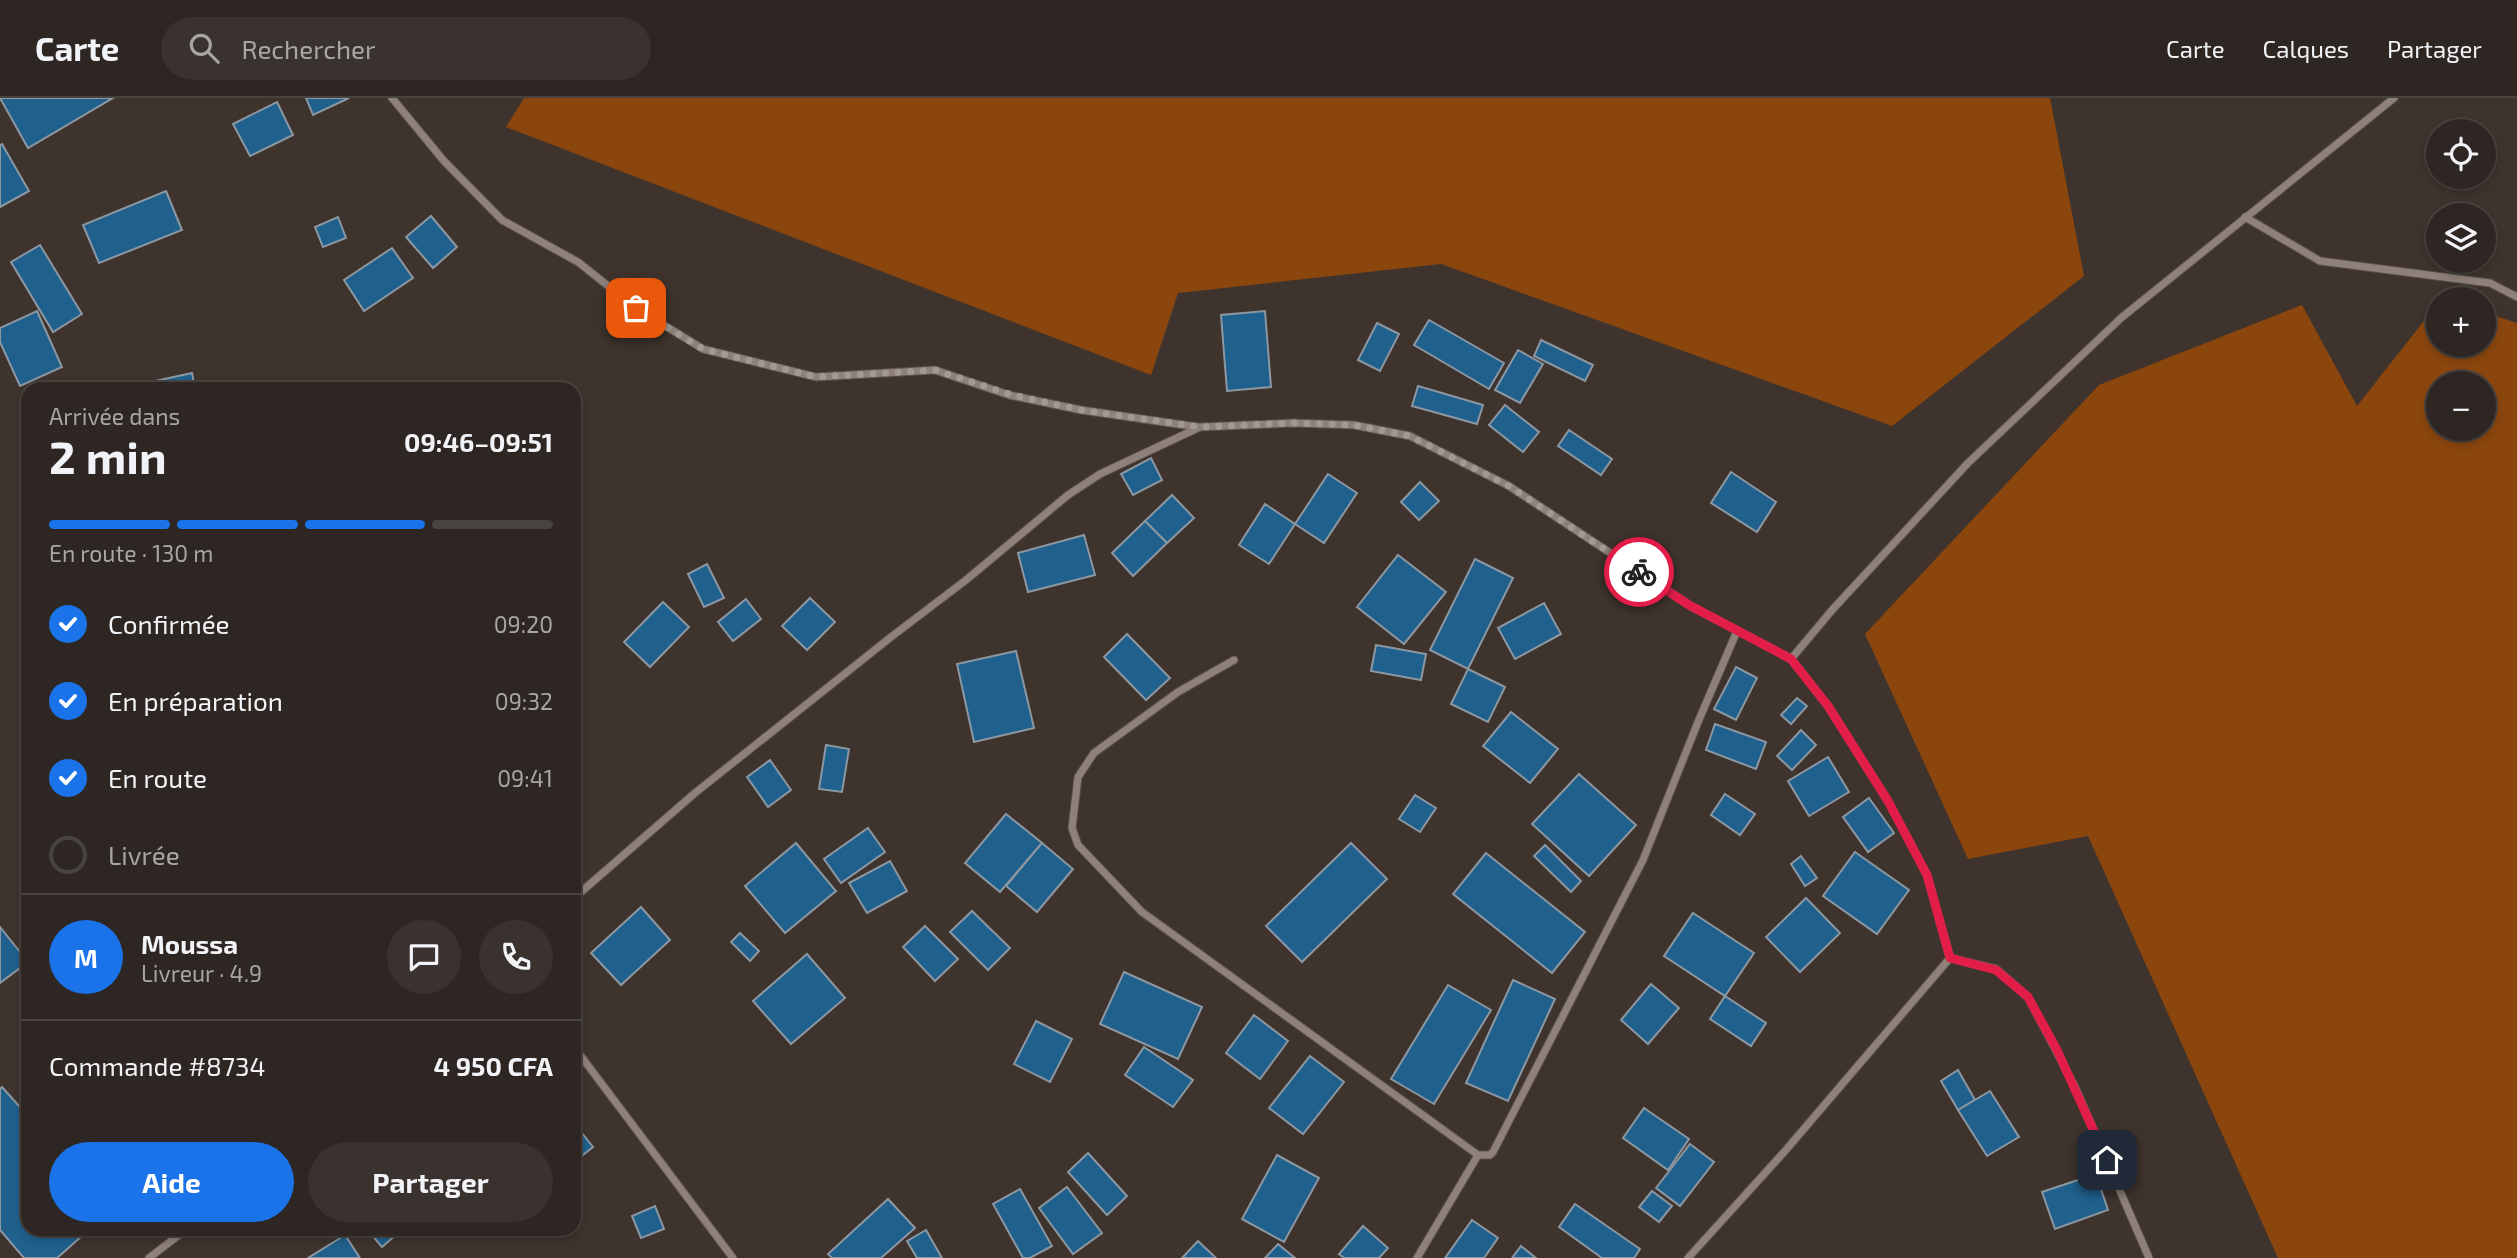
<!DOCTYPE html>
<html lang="fr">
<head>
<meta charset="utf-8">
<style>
  body { margin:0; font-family:"Exo 2",sans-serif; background:#3a322f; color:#f1f3f6; height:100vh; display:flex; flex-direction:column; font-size:26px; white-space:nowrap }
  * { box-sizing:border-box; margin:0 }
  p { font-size:23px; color:#a7a5a5 }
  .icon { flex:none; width:38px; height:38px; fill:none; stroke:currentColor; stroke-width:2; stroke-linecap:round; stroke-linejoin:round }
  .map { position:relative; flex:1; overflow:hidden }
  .details { position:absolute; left:21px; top:284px; width:560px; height:854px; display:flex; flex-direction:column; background:#2e2622; border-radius:21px; box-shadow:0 4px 10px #0003,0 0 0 2px #494340 }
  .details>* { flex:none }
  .buttons { position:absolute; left:2426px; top:21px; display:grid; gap:14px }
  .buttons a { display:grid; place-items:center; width:70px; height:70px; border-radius:50%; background:#2e2622; box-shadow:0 4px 10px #0003,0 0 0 2px #494340; font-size:35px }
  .pin { position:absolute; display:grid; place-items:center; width:60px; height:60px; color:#fff; margin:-30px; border-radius:14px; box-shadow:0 4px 10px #0006 }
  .courier { position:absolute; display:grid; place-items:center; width:70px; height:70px; margin:-35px; border:5px solid #e11d48; border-radius:50%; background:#fff; color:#222; box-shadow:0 2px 9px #0007 }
  .summary em { font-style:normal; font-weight:700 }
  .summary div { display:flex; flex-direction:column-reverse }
  .summary { display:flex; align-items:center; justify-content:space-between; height:119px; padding:0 28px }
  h1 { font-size:46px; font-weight:700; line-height:52px }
  .bar { display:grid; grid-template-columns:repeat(4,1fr); gap:10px 7px; align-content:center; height:84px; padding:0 28px }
  .bar i { height:9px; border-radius:5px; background:#494340 }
  .bar .active { background:#1a73e8 }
  .bar p { grid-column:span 4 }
  .line { display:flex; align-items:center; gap:18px; padding:0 28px; border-top:2px solid #494340 }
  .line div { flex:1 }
  .round { display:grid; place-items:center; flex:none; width:74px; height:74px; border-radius:37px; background:#3a322f }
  ol { padding:0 28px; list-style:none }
  li { display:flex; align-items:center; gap:21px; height:77px }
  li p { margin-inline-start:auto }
  li .icon { padding:7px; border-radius:50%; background:#1a73e8; color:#fff; stroke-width:4 }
  li:last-child { color:#a7a5a5 }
  li i { width:38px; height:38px; border:4px solid #494340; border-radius:50% }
  .cta { display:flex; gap:14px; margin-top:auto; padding:14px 28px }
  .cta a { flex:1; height:80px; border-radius:42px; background:#1a73e8; color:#fff; font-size:28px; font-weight:700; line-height:80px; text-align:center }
  .cta a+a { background:#3a322f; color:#f1f3f6 }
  header { display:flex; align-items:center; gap:42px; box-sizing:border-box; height:98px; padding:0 35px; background:#2e2622; border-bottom:2px solid #494340 }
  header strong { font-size:33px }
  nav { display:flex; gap:38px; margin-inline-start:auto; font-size:24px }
  .search { width:490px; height:63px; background:#3a322f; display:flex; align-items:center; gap:18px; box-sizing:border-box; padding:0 24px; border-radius:38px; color:#a7a5a5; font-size:26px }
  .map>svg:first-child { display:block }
</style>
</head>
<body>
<header>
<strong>Carte</strong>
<div class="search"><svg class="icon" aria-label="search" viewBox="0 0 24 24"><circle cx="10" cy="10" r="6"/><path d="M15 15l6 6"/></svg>Rechercher</div>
<nav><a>Carte</a><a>Calques</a><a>Partager</a></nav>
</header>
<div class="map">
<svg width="2517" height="1160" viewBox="0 0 2517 1160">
  <rect width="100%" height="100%" fill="#3e332d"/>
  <!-- green -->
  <g fill="#8b460e" fill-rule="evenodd">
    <path d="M 524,0 L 2050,0 L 2084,178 L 1892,328 L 1441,166 L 1178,195 L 1151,277 L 506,29 Z"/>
    <path d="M 2438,205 L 2438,247 L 2483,247 L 2483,214 L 2517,225 L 2517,1160 L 2278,1160 L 2088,738 L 1968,761 L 1865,536 L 2099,287 L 2302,207 L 2357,308 ZM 2438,285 L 2483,285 L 2483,331 L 2438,331 Z"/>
  </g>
  <!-- building -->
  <g fill="#1f608d" stroke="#8c97a1" stroke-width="2">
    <path d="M 0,0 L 113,0 L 28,50 Z"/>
    <path d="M 306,0 L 349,0 L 313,17 Z"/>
    <path d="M 277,4 L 293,37 L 250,58 L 233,26 Z"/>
    <path d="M 2,46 L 29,93 L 0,109 L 0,47 Z"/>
    <path d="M 166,93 L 182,132 L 99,165 L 83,127 Z"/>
    <path d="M 431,118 L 457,149 L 433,170 L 406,139 Z"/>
    <path d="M 338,119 L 346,140 L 323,149 L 315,129 Z"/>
    <path d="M 40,147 L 82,216 L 53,234 L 11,164 Z"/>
    <path d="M 392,150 L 413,180 L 364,213 L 344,182 Z"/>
    <path d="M 37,213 L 62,269 L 20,288 L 0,244 L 0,230 Z"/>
    <path d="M 1265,213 L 1271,289 L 1227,293 L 1221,217 Z"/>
    <path d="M 1429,222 L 1504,265 L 1489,291 L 1414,247 Z"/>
    <path d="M 1377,225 L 1399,236 L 1380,273 L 1358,262 Z"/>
    <path d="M 1541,242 L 1593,267 L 1585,283 L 1534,258 Z"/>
    <path d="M 1518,252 L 1543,266 L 1520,305 L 1495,292 Z"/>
    <path d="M 192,275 L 195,290 L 156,290 L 155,283 Z"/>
    <path d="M 1418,288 L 1483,307 L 1477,326 L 1412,308 Z"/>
    <path d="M 1505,307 L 1539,334 L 1523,354 L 1489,327 Z"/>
    <path d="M 1569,332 L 1612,361 L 1601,377 L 1558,348 Z"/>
    <path d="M 1151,360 L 1162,382 L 1133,397 L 1121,376 Z"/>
    <path d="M 1731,374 L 1776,404 L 1757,434 L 1711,405 Z"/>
    <path d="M 1328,376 L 1357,395 L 1324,445 L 1295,426 Z"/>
    <path d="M 1420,384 L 1439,403 L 1419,422 L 1401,404 Z"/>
    <path d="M 1172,397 L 1194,420 L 1167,445 L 1145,423 Z"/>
    <path d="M 1265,406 L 1295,426 L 1269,466 L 1239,447 Z"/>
    <path d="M 1145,423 L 1167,445 L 1133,478 L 1112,455 Z"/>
    <path d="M 1084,437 L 1095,477 L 1028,494 L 1018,455 Z"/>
    <path d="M 1398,457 L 1446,494 L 1404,546 L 1357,509 Z"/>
    <path d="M 1475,461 L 1513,480 L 1468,571 L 1430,552 Z"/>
    <path d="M 707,466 L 724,500 L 704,509 L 688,476 Z"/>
    <path d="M 810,500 L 835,524 L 807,552 L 782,528 Z"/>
    <path d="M 746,501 L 761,521 L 733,543 L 718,524 Z"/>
    <path d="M 663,504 L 689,529 L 650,569 L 624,544 Z"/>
    <path d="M 1544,505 L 1561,536 L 1515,561 L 1498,530 Z"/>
    <path d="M 1127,536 L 1170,580 L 1146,602 L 1104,559 Z"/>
    <path d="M 1376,547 L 1426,556 L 1421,582 L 1371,573 Z"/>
    <path d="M 1016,553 L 1034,630 L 974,644 L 957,566 Z"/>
    <path d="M 1736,569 L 1757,580 L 1736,622 L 1714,611 Z"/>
    <path d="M 1468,571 L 1505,589 L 1488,624 L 1451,606 Z"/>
    <path d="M 1797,600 L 1807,608 L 1791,626 L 1781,617 Z"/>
    <path d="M 1511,614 L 1558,651 L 1530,685 L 1483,648 Z"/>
    <path d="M 1715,626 L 1766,644 L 1756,671 L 1706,652 Z"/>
    <path d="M 1801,632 L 1816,647 L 1792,672 L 1777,658 Z"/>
    <path d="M 826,647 L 849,651 L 842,694 L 819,691 Z"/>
    <path d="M 1828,659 L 1849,694 L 1809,718 L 1788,683 Z"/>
    <path d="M 770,662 L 791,692 L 768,709 L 747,679 Z"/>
    <path d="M 1579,676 L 1636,727 L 1589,778 L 1532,726 Z"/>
    <path d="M 1725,696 L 1755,716 L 1740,737 L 1711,717 Z"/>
    <path d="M 1415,697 L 1436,710 L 1420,734 L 1399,721 Z"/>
    <path d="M 1869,700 L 1894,735 L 1868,754 L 1843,719 Z"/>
    <path d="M 1006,716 L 1042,745 L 1000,794 L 965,765 Z"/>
    <path d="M 868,730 L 885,754 L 841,785 L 824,761 Z"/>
    <path d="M 796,745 L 836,793 L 785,835 L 745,788 Z"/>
    <path d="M 1042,745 L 1073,771 L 1037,814 L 1006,788 Z"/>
    <path d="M 1351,745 L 1387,781 L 1302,864 L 1266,828 Z"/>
    <path d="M 1545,747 L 1581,783 L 1571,794 L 1534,758 Z"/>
    <path d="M 1855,754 L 1909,792 L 1877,836 L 1823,798 Z"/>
    <path d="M 1486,755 L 1585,834 L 1552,875 L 1453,796 Z"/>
    <path d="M 1801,758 L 1817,780 L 1805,788 L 1791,766 Z"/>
    <path d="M 890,763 L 907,793 L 867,815 L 849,785 Z"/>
    <path d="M 1806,800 L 1840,835 L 1800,874 L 1766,839 Z"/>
    <path d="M 641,809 L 670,842 L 621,887 L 591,855 Z"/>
    <path d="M 972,813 L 1010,850 L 988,872 L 950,834 Z"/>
    <path d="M 1693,815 L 1754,855 L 1725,898 L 1664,858 Z"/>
    <path d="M 925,828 L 958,861 L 935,883 L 903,849 Z"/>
    <path d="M 0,829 L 28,864 L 0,885 Z"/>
    <path d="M 740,835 L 759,853 L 750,863 L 731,844 Z"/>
    <path d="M 807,856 L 845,900 L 791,946 L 753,903 Z"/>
    <path d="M 1124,874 L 1202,909 L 1178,961 L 1100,926 Z"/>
    <path d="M 1513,882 L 1555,901 L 1508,1003 L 1466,985 Z"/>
    <path d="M 1651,886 L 1679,910 L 1648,946 L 1621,922 Z"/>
    <path d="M 1448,887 L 1491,912 L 1434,1006 L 1391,981 Z"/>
    <path d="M 1725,898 L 1766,925 L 1751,948 L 1710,921 Z"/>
    <path d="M 1254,917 L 1288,943 L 1260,981 L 1226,955 Z"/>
    <path d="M 1036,923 L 1072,941 L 1050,984 L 1014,966 Z"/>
    <path d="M 1144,949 L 1193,982 L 1173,1009 L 1125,977 Z"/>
    <path d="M 1310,958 L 1344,984 L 1303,1036 L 1269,1010 Z"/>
    <path d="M 1958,972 L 1975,1002 L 1958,1012 L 1941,983 Z"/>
    <path d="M 2,989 L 28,1018 L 28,1130 L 91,1130 L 57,1160 L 24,1160 L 0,1132 L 0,991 Z"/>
    <path d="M 1990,993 L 2019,1039 L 1987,1058 L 1958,1012 Z"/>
    <path d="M 1644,1010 L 1689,1041 L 1668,1072 L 1623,1040 Z"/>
    <path d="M 574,1025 L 593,1049 L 574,1064 Z"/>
    <path d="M 1690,1046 L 1714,1064 L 1680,1108 L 1656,1090 Z"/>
    <path d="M 1088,1055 L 1127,1098 L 1107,1117 L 1068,1074 Z"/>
    <path d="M 1277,1057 L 1319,1080 L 1284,1144 L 1242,1121 Z"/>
    <path d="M 2096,1076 L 2108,1112 L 2055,1131 L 2042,1094 Z"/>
    <path d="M 1067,1089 L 1102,1135 L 1073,1156 L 1039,1110 Z"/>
    <path d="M 1020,1091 L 1052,1148 L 1030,1160 L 1023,1160 L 993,1106 Z"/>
    <path d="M 1652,1093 L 1672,1108 L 1659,1124 L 1639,1109 Z"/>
    <path d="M 888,1101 L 915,1130 L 881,1160 L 832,1160 L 828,1156 Z"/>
    <path d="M 1575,1106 L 1640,1151 L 1634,1160 L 1602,1160 L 1559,1129 Z"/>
    <path d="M 655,1108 L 664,1131 L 641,1140 L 632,1118 Z"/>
    <path d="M 1472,1122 L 1498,1140 L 1484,1160 L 1445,1160 Z"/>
    <path d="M 1363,1128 L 1388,1150 L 1379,1160 L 1344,1160 L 1339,1156 Z"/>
    <path d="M 366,1130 L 404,1130 L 382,1149 Z"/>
    <path d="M 926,1132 L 942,1160 L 917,1160 L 907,1143 Z"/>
    <path d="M 345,1137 L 360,1160 L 308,1160 Z"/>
    <path d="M 1198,1143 L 1216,1160 L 1182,1160 Z"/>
    <path d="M 1278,1146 L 1295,1160 L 1265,1160 Z"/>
    <path d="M 1521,1148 L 1536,1160 L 1512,1160 Z"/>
  </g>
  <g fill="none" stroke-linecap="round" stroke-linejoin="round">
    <!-- minor casing -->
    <g stroke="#5a514c" stroke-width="9">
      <g id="minor">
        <path d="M 392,0 L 444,63 L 502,122 L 578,164 L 636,210 L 703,251 L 816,279 L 935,272 L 1009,297 L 1081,312 L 1198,329"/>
        <path d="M 2245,119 L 2320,163 L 2490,185 L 2517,199"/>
        <path d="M 1791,561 L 1833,511 L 1968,365 L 2121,220 L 2394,0"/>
        <path d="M 1234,562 L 1178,594 L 1094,655 L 1078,679 L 1072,730 L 1078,747 L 1142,814 L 1478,1057 L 1490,1057 L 1493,1054 L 1643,762 L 1698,624 L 1737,533"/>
        <path d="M 574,800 L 695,695 L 891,539 L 966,482 L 1068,397 L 1100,376 L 1200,329 L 1293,325 L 1354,327 L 1410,338 L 1509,388 L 1689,507 L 1791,561 L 1828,608 L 1888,703 L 1927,777 L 1950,860 L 1996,871 L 2028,899 L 2075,989 L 2149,1160"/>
        <path d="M 574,949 L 733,1160"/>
        <path d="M 149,1160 L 188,1130"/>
        <path d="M 1417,1160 L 1478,1057"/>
        <path d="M 1688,1160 L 1785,1053 L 1950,860"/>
      </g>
    </g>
    <!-- minor -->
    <use href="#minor" stroke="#8e817a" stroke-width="7"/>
  </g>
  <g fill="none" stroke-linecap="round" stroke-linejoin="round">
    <!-- done -->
    <path stroke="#a19994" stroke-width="7" stroke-dasharray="0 12.6" d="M 636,210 L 703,251 L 816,279 L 935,272 L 1009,296 L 1081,312 L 1200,329 L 1293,325 L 1354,327 L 1410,338 L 1509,388 L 1639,474"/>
    <!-- route -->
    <path stroke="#e11d48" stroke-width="9" d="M 1639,474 L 1689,507 L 1791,561 L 1828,608 L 1888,703 L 1927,777 L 1950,860 L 1996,872 L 2028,899 L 2057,952 L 2107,1062"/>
  </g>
</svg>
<div class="buttons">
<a><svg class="icon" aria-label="locate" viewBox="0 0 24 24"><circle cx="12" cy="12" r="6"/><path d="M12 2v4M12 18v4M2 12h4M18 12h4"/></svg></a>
<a><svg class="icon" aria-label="layers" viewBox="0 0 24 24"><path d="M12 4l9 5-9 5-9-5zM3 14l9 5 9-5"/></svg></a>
<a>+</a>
<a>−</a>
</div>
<div class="pin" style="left:636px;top:210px;background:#ea580c"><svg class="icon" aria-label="bag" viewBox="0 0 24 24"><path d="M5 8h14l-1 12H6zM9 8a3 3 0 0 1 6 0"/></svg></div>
<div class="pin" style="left:2107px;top:1062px;background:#1f2937"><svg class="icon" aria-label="home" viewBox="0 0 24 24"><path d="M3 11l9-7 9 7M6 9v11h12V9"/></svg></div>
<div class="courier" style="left:1639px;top:474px"><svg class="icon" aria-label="bike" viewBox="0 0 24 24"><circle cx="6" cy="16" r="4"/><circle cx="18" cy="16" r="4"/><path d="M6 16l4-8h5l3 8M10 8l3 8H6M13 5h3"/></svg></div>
<section class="details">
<div class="summary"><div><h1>2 min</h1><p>Arrivée dans</p></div><em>09:46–09:51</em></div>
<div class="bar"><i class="active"></i><i class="active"></i><i class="active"></i><i></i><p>En route · 130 m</p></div>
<ol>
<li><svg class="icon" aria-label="check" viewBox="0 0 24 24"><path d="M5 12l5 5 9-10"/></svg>Confirmée<p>09:20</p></li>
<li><svg class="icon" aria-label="check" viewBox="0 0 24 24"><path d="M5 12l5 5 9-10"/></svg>En préparation<p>09:32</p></li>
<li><svg class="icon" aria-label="check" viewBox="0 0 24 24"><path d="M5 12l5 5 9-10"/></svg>En route<p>09:41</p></li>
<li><i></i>Livrée</li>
</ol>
<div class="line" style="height:126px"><b class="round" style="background:#1a73e8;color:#fff">M</b><div><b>Moussa</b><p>Livreur · 4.9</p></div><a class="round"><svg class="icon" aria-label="chat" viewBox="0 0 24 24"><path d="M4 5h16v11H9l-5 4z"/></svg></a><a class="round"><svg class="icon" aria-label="phone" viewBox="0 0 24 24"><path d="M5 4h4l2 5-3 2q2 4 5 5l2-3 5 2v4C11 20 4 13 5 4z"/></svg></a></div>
<div class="line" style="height:91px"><div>Commande #8734</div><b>4 950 CFA</b></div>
<div class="cta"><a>Aide</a><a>Partager</a></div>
</section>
</div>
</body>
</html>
